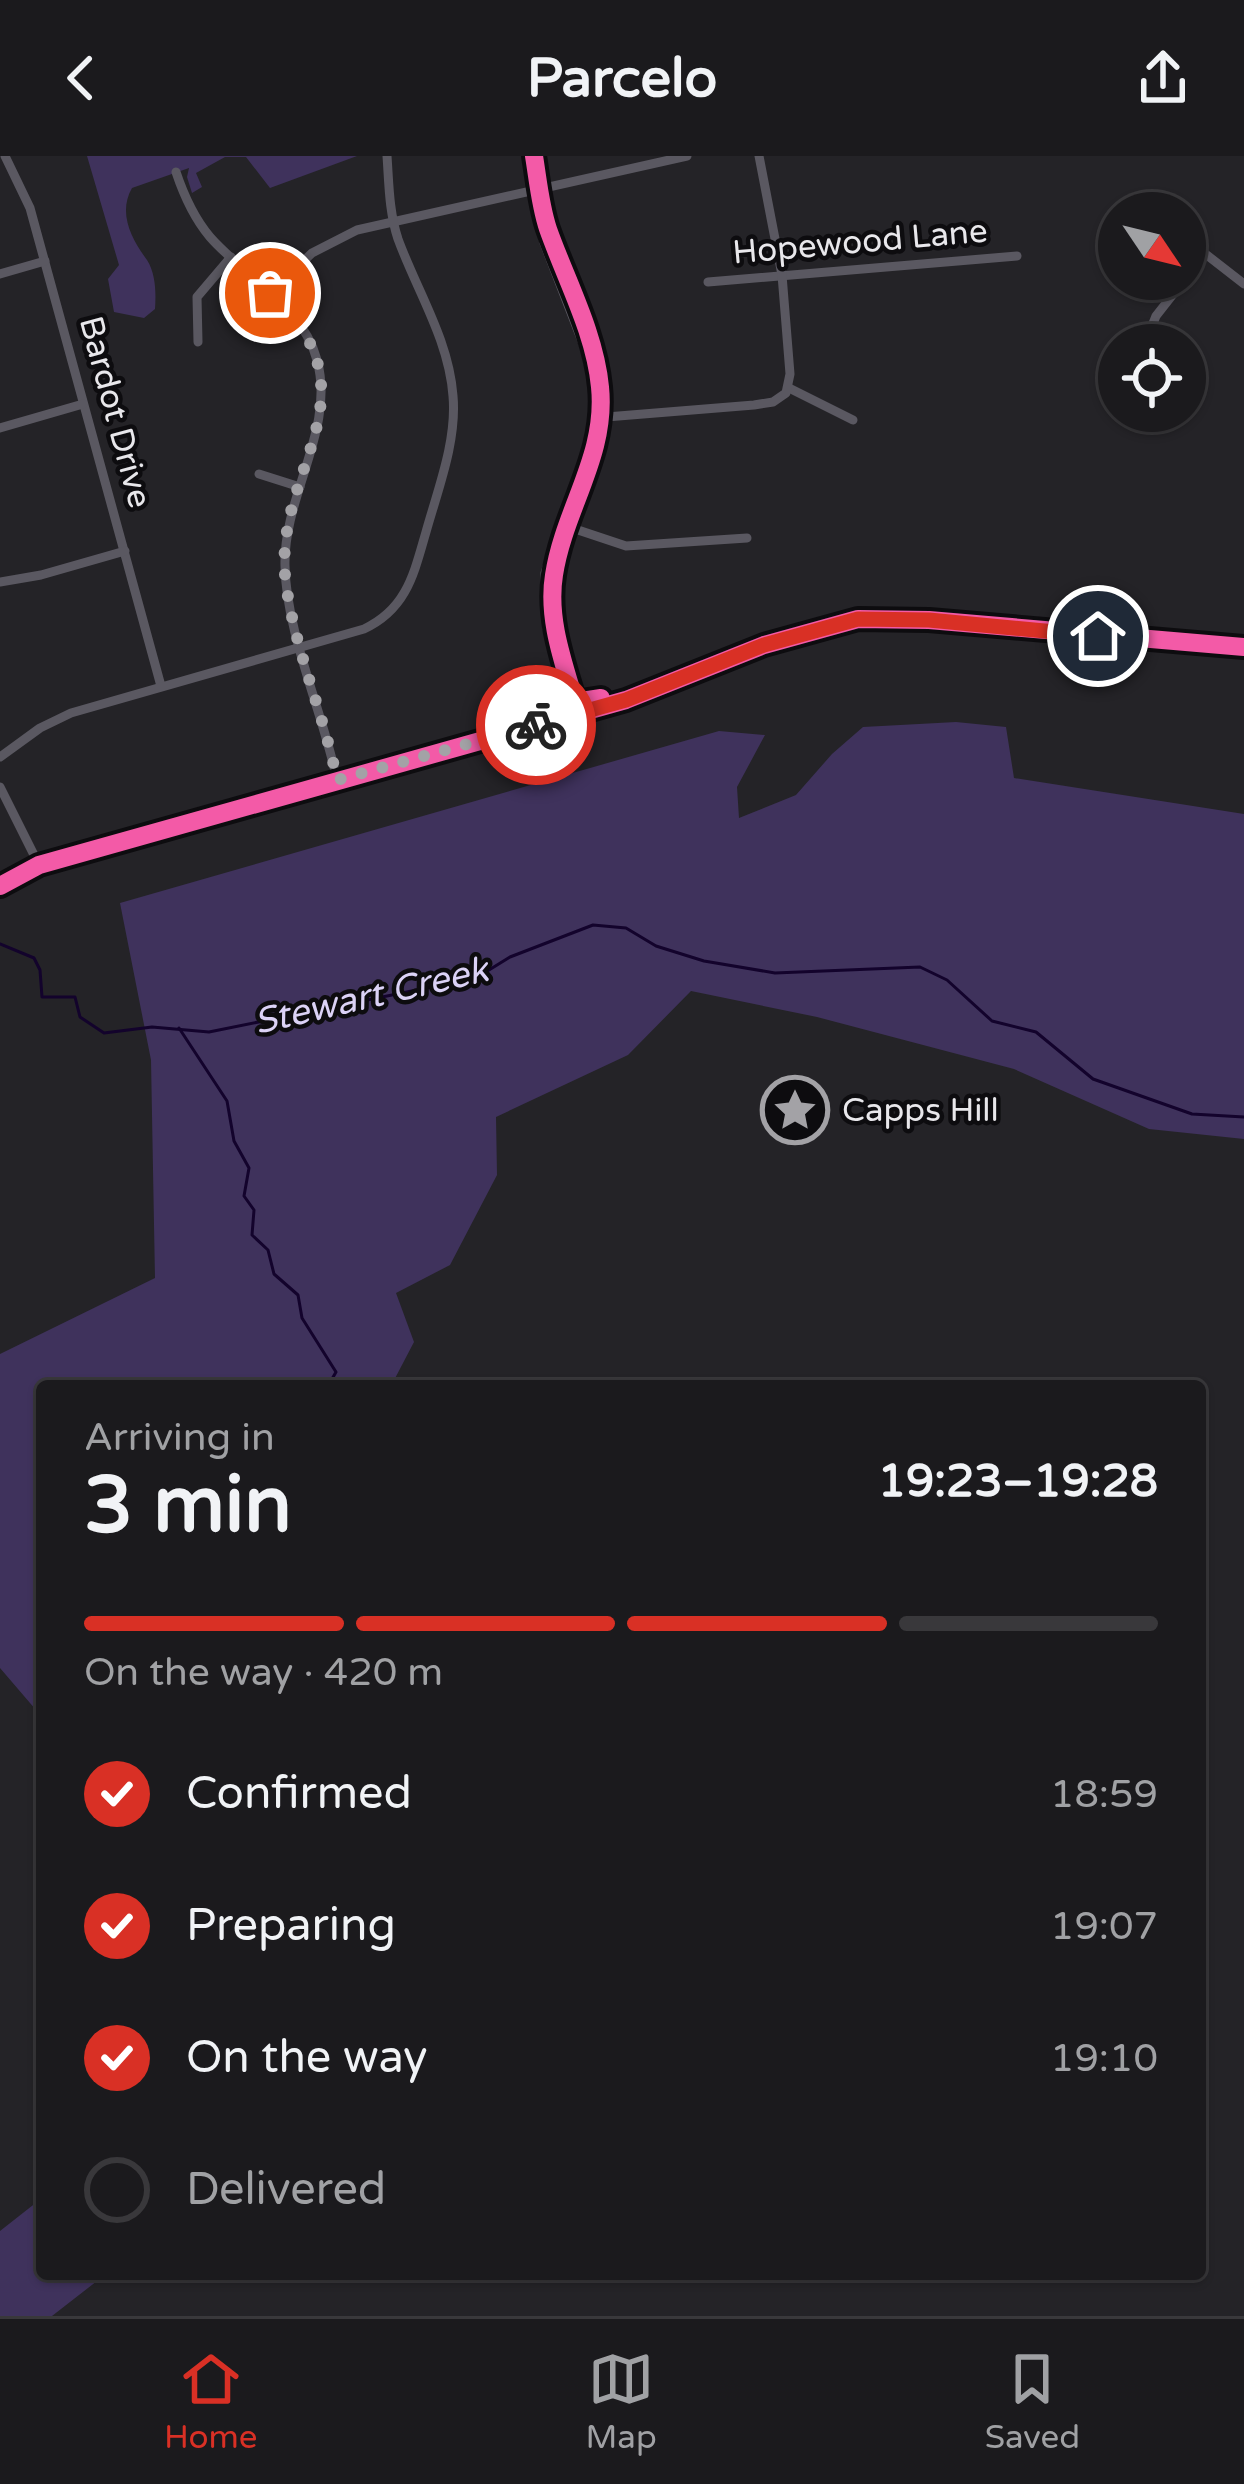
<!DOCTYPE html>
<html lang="en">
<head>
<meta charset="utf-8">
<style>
  body { margin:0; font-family:"Varela Round",sans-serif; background:#28272a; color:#f1f3f6; height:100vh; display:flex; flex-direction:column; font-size:45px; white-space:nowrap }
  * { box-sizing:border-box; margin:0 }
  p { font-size:39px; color:#a0a1a4 }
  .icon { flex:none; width:66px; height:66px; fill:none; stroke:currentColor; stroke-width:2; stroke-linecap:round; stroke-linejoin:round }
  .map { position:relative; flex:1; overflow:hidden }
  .side { position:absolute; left:36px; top:1224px; width:1170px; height:900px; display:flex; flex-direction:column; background:#1b1a1d; border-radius:12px; box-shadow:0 3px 9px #0004,0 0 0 3px #39383b }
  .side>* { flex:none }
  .needle { width:78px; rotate:125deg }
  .controls { position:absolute; left:1098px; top:36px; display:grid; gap:24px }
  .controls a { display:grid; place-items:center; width:108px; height:108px; border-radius:50%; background:#1b1a1d; box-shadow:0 3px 9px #0004,0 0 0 3px #39383b; font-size:60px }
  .pin { position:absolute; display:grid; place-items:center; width:102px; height:102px; color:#fff; margin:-51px; border:6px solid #fff; border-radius:50%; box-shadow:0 3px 12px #0007 }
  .courier { position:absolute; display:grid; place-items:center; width:120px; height:120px; margin:-60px; border:9px solid #d93025; border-radius:50%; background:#fff; color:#222; box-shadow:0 3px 15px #0007 }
  .head em { font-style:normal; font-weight:700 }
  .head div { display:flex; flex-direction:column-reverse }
  .head { display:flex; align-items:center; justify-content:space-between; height:204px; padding:0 48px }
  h1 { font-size:78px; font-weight:700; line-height:90px }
  .bar { display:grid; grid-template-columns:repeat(4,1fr); gap:18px 12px; align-content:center; height:144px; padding:0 48px }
  .bar i { height:15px; border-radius:9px; background:#39383b }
  .bar .selected { background:#d93025 }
  .bar p { grid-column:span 4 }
  ol { padding:0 48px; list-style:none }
  li { display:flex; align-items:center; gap:36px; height:132px }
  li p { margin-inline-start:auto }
  li .icon { padding:12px; border-radius:50%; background:#d93025; color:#fff; stroke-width:4 }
  li:last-child { color:#a0a1a4 }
  li i { width:66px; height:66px; border:6px solid #39383b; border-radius:50% }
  header { display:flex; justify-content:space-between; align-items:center; height:156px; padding:0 48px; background:#1b1a1d; font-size:54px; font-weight:700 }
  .dock { display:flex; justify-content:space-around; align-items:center; height:168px; border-top:3px solid #39383b; background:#1b1a1d; font-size:33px; color:#a0a1a4 }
  .dock a { display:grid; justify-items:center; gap:6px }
  .dock .selected { color:#d93025 }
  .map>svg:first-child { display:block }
</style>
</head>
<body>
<header><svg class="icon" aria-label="back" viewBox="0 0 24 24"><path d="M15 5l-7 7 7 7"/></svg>Parcelo<svg class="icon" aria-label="share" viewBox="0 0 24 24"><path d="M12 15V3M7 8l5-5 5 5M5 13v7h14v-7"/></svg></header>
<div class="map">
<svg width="1244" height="2160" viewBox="0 0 1244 2160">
  <rect width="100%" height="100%" fill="#242327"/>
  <!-- green -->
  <g fill="#3f325c">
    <path d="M 87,0 L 357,0 L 270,32 L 246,1 L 225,1 L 196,17 L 202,31 L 192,37 L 187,21 L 189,12 L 132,32 C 117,58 133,85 147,104 C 156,118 156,138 155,153 L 144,162 L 114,156 L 108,123 L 119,109 Z"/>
    <path d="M 956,566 L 1006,571 L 1014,622 L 1244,658 L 1244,983 L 1149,973 L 1014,913 L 817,861 L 691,835 L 628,899 L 496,961 L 497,1019 L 450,1109 L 396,1137 L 414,1186 L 391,1230 L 42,1230 L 42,1561 L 0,1512 L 0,1198 L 155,1122 L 151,904 L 120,747 L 719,575 L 765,579 L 737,631 L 739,662 L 796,639 L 832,598 L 863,571 Z"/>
    <path d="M 42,2042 L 42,2118 L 106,2118 L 52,2160 L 0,2160 L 0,2075 Z"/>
  </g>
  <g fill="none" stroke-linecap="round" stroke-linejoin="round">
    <!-- stream -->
    <g stroke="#13032c" stroke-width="3">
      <path d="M 0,788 L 34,802 L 40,814 L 42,841 L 75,841 L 80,861 L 104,877 L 152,871 L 209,876 L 476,822 L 510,801 L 593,769 L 626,772 L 656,790 L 704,805 L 775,817 L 920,811 L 947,824 L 992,865 L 1036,876 L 1093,923 L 1192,958 L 1244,961"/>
      <path d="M 179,872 L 227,945 L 234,985 L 249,1012 L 244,1040 L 254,1054 L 252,1079 L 268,1094 L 274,1118 L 298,1139 L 302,1162 L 336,1216 L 328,1230"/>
    </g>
    <!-- minor -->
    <g stroke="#5a5861" stroke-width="9">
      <path d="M 5,0 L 30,52 L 161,530"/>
      <path d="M 526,0 L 544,87 L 585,193 L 593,229 L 592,280 L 545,417 L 547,472 L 570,560"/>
      <path d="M 176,16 C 184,40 194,62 210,81 C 245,121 303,150 317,204 C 336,273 283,340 285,410 C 286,476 323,557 337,624"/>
      <path d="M 1185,82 L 1244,128"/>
      <path d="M 0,118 L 45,105"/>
      <path d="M 1185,122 L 1204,97"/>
      <path d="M 708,126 L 1017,100"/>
      <path d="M 270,137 L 312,97 L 357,74 L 687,0"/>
      <path d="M 1148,180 L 1156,160 L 1185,123"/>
      <path d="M 198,186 L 197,141 L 231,101"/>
      <path d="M 789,232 L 853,264"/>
      <path d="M 594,262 L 754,249 L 773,246 L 786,237 L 790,218 L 782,119 L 759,0"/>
      <path d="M 0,272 L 83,248"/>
      <path d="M 259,318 L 300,331"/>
      <path d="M 560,368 L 626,390 L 747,382"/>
      <path d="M 0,426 L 41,419 L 125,395"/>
      <path d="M 0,601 L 40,572 L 71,557 L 364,473 C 407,453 414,417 426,376 C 438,333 457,285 453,240 C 449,184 417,135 398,83 C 389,56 389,28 387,0"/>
      <path d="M 0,631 L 39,709"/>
    </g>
    <!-- tertiary -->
    <path stroke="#5a5861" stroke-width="10" d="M 0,730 L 39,709 L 626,544 L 764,489 L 858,463 L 929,464 L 1244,491"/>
    <!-- cycleway casing -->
    <g stroke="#0d0c0f" stroke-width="26">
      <g id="cycleway">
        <path d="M 534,0 C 538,24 540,49 548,73 C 566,124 595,177 600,231 C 607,300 564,353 554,419 C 547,462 563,505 575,546 L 601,542"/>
        <path d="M 0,730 L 39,709 L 626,544 L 764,489 L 858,463 L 929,464 L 1244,491"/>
      </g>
    </g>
    <!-- cycleway -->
    <use href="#cycleway" stroke="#f35aa7" stroke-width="18"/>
  </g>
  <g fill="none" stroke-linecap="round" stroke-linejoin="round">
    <!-- done -->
    <path stroke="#a3a2a6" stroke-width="12" stroke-dasharray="0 21.6" d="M 270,137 C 384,241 270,313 286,428 C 295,494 324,558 337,624 L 536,569"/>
    <!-- route -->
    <path stroke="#d93025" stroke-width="15" d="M 536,569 L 626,544 L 764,489 L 858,463 L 929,464 L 1098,480"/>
  </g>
  <!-- icons -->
  <defs>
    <g id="sight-ring" transform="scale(3.45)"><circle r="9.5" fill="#0d0c0f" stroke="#a3a2a6" stroke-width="1.5"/><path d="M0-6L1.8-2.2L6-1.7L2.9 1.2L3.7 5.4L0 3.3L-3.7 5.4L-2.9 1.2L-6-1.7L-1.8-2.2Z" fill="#a3a2a6"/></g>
  </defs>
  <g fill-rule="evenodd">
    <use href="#sight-ring" x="795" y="954"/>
  </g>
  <g text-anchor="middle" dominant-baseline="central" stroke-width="9" stroke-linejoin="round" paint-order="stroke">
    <!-- street labels -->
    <g font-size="33" fill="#e8e7eb" stroke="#0d0c0f">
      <text transform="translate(860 86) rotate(-5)">Hopewood Lane</text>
      <text transform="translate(115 256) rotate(75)">Bardot Drive</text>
    </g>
    <!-- poi labels -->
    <g font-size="33" fill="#e8e7eb" stroke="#0d0c0f" text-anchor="start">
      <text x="842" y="954">Capps Hill</text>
    </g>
    <!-- water labels -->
    <g font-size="36" font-style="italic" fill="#dbd2f6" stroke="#0d0c0f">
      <text transform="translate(371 840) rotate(-13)">Stewart Creek</text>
    </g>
  </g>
</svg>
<div class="controls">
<a><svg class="needle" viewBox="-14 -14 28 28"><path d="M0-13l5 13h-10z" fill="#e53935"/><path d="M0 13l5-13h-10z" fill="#a0a1a4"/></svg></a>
<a><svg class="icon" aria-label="locate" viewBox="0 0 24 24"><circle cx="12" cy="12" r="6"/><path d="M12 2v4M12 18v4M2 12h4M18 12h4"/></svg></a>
</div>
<div class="pin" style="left:270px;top:137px;background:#ea580c"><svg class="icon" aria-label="bag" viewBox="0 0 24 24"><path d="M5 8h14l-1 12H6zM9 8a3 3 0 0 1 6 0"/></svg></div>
<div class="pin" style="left:1098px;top:480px;background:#1f2937"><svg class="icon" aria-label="home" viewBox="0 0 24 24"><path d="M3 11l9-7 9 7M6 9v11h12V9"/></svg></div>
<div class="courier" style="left:536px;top:569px"><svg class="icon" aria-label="bike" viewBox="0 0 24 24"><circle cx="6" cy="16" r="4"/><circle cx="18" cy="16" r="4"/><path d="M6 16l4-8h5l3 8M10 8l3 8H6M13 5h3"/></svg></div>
<section class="side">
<div class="head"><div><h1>3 min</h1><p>Arriving in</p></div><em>19:23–19:28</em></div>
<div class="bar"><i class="selected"></i><i class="selected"></i><i class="selected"></i><i></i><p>On the way · 420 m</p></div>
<ol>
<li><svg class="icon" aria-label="check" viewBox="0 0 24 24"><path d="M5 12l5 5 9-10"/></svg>Confirmed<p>18:59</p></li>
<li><svg class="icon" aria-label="check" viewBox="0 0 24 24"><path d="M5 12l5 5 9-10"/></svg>Preparing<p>19:07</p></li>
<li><svg class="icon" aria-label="check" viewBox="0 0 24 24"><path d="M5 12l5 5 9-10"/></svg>On the way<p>19:10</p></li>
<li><i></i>Delivered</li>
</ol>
</section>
</div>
<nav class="dock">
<a class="selected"><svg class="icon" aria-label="home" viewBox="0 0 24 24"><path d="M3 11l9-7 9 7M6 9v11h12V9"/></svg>Home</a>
<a><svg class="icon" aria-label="map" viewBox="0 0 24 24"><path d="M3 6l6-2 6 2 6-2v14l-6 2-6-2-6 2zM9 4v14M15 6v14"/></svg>Map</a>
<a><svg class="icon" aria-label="saved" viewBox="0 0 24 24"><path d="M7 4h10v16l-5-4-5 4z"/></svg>Saved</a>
</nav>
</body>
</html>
